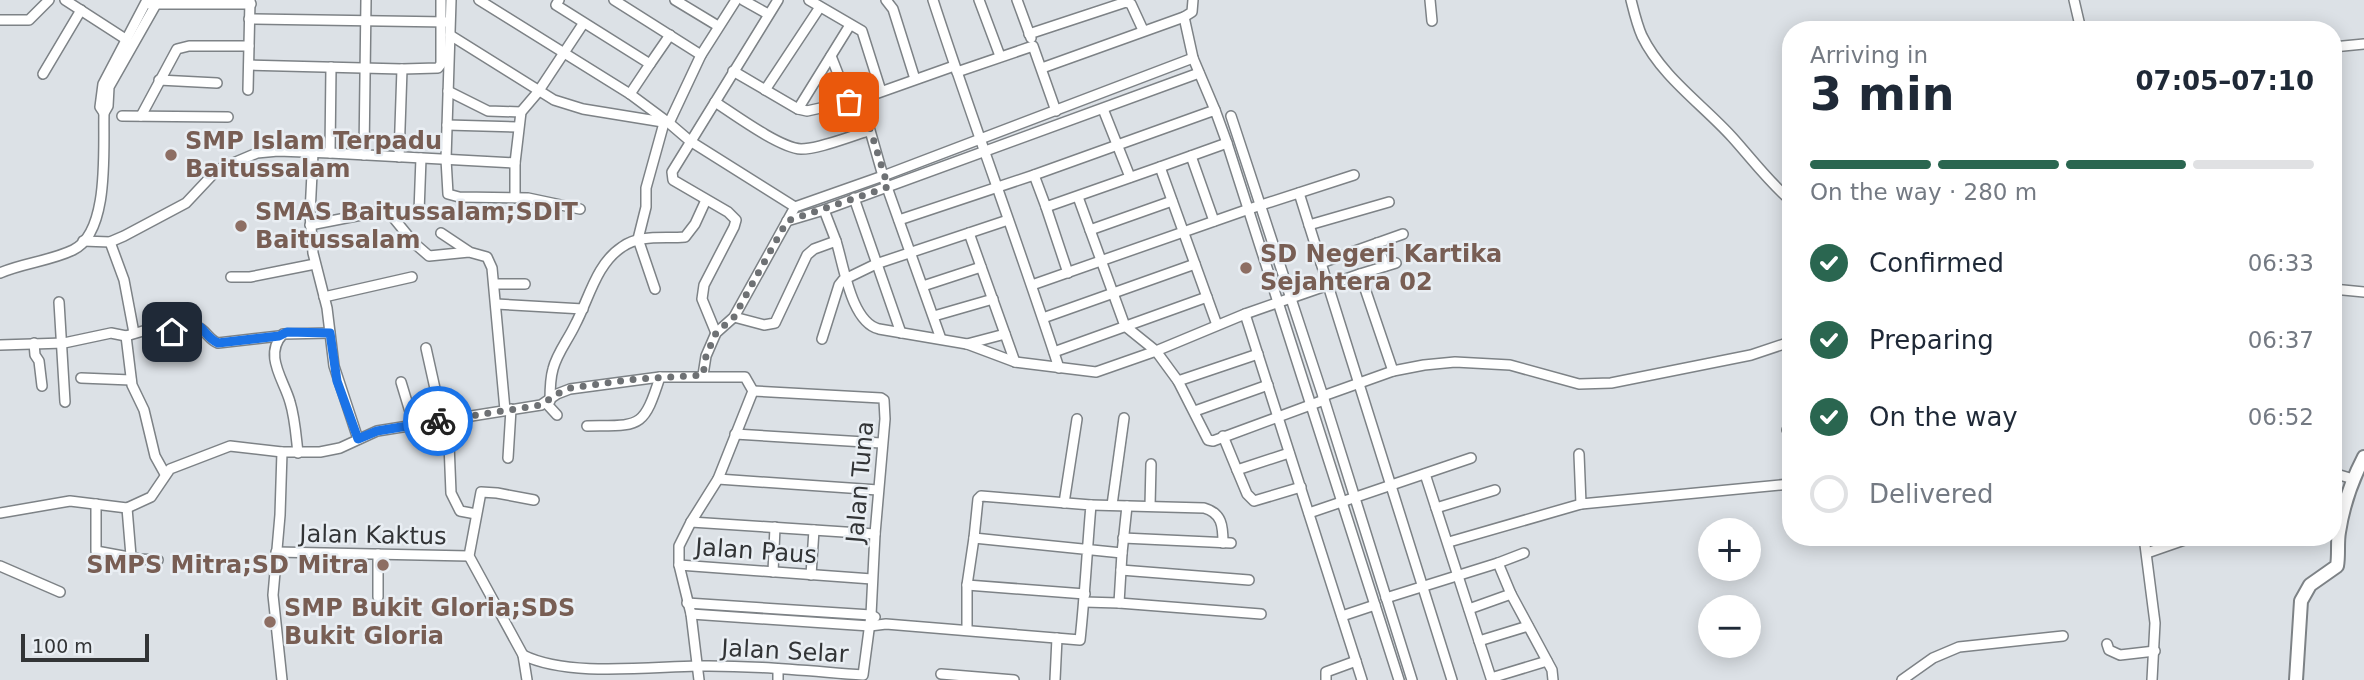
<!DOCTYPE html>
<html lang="en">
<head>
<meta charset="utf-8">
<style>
  body { margin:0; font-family:"DejaVu Sans",sans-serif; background:#f6f6f7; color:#1f2937; height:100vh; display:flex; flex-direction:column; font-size:26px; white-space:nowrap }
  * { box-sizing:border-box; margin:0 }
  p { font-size:23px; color:#747a83 }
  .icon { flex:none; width:38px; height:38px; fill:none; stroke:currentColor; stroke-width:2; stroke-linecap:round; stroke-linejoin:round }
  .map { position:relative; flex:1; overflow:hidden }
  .details { position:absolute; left:1782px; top:21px; width:560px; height:525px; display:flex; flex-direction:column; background:#fff; border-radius:28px; box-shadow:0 4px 18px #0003 }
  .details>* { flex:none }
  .controls { position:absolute; left:1698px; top:518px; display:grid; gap:14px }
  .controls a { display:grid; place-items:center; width:63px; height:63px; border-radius:50%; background:#fff; box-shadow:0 4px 18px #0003; font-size:35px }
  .scale { position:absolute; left:21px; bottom:18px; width:128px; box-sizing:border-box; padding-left:7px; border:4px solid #323436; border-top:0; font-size:19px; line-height:24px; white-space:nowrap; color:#323436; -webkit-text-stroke:5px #e9eef3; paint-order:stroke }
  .pin { position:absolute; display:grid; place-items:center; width:60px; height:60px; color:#fff; margin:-30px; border-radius:14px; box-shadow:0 4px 10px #0006 }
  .courier { position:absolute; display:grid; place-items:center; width:70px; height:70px; margin:-35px; border:5px solid #1a73e8; border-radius:50%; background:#fff; color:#222; box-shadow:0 2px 9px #0007 }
  .summary em { font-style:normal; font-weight:700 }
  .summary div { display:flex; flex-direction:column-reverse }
  .summary { display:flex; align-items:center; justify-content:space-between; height:119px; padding:0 28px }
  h1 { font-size:46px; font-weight:700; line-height:52px }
  .bar { display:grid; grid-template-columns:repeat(4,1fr); gap:10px 7px; align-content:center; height:84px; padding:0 28px }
  .bar i { height:9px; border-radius:5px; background:#e0e1e3 }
  .bar .selected { background:#2a6650 }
  .bar p { grid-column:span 4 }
  ol { padding:0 28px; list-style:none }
  li { display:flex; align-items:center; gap:21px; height:77px }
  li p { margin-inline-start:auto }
  li .icon { padding:7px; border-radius:50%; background:#2a6650; color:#fff; stroke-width:4 }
  li:last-child { color:#747a83 }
  li i { width:38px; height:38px; border:4px solid #e0e1e3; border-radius:50% }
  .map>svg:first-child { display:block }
</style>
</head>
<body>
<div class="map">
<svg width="2364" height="680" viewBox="0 0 2364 680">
  <rect width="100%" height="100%" fill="#dce1e6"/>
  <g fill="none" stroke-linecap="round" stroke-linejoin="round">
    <!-- minor casing -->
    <g stroke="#7d8286" stroke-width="12">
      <g id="minor">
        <path d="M 65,0 L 127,40"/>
        <path d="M 451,0 L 446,159 L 448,194 L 459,197 L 528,198 L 580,209"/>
        <path d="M 479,0 L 630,94 L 669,123 L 701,55 L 736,0"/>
        <path d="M 559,0 L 556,5 L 650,64 L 630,94"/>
        <path d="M 614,0 L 701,55"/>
        <path d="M 675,0 L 718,26"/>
        <path d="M 743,0 L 768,14"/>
        <path d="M 809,0 L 862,31 L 881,91"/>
        <path d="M 886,0 L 893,9 L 915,79"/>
        <path d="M 933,0 C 973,123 1019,245 1059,368"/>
        <path d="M 979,0 L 1000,56"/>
        <path d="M 1017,0 L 1031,38"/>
        <path d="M 1430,0 L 1432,21"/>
        <path d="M 1631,0 C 1634,12 1637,25 1642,36 C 1662,77 1702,104 1732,137 C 1751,158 1768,181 1790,200"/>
        <path d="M 2074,0 L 2081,30"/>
        <path d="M 150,4 L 251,4"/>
        <path d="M 1184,17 L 1193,58 L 1215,110"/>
        <path d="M 249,19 L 447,22"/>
        <path d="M 0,20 L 29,20 L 49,0"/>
        <path d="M 1029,34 L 1126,2 L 1131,4 L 1143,30"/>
        <path d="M 450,35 L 554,100 L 583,109 L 669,123 L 690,141 L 795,207"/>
        <path d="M 2333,47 L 2364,44"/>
        <path d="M 831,56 L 849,102"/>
        <path d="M 650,64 L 670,35"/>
        <path d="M 249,65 L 402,69 L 438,68 L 441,64 L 441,0"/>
        <path d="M 331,67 L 330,153 L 515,163"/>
        <path d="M 1042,68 L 1184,17 L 1192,12 L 1193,0"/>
        <path d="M 733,71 L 798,109 L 807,111 L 861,99 L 954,66"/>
        <path d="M 957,72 L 1033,46 L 1056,111"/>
        <path d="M 43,74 L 81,10"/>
        <path d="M 159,80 L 217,83"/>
        <path d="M 248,90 L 250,0"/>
        <path d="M 765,90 L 820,7"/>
        <path d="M 448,91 L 488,111 L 521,112"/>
        <path d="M 861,99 L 883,176 L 941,339"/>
        <path d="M 715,102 C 735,115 780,148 801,149 C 820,149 850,136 869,131"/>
        <path d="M 798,109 L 850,25"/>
        <path d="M 1103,109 L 1130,177"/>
        <path d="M 104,113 L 100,107 L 103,84 L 146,2"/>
        <path d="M 122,116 L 228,117"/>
        <path d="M 141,116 L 177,49 L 189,46 L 249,46"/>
        <path d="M 1231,116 L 1323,396 L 1412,680"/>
        <path d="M 447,125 L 518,127"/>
        <path d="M 313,153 L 310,214 L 313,253 L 327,308 L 334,366 L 358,439"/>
        <path d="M 364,155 L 366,0"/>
        <path d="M 1191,156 L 1214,221"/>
        <path d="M 399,157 L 402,69"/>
        <path d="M 1160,167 L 1227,143"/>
        <path d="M 1034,175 L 1046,207 L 1160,167 L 1217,325"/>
        <path d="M 1299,193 L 1452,680"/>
        <path d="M 515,197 L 515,163 L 521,112 L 538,92 L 583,24"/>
        <path d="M 1078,197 L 1125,326 L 1156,351 L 1178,381 L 1208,440 L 1213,441 L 1324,400"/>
        <path d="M 854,198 L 901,333"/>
        <path d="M 1046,207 L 1068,273"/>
        <path d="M 824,210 L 836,241"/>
        <path d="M 419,212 L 421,158"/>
        <path d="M 899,220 L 1034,175 L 1215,110 L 1227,143 C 1285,322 1342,501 1399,680"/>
        <path d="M 787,221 L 824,210 L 1199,73"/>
        <path d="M 310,225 L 387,210 L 414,243 L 429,256 L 469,252 L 487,257 L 492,268 L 505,410"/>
        <path d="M 1309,225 L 1389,202"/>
        <path d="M 1090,230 L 1172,201"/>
        <path d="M 441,233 L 468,251"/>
        <path d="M 969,233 L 1015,362"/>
        <path d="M 83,241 L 110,242 L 124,236 L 186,203 L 217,170 L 257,153 L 278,151 L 330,153"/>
        <path d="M 110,242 L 124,280 L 134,333"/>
        <path d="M 1377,243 L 1385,266"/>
        <path d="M 1321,263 L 1403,234"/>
        <path d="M 0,273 C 23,263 50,261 73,250 C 110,233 103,148 104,113 L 108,106 L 109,87 L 155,6"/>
        <path d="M 1360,274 L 1396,263"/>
        <path d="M 231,277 L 250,277 L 315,264"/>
        <path d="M 494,284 L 525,284"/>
        <path d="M 1032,285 L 1249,209 L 1354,175"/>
        <path d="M 923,286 L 981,267"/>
        <path d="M 655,289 L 638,239 L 646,207 L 646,188 L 664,123"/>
        <path d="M 2333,289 L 2364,292"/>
        <path d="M 324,297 L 412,277"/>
        <path d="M 59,302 L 65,402"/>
        <path d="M 496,304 L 583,309"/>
        <path d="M 1245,314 L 1360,274 L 1393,371"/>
        <path d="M 934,316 L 993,299"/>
        <path d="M 734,317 L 764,325 L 775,323 L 807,255 L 814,249 L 836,241 C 844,266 851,322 879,329 L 967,344 L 1015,362 L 1096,372 L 1156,351 L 1245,314 L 1362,680"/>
        <path d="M 1043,318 L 1195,264"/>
        <path d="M 716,333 L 702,299 L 704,285 L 734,227 L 736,220 L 728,212 L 673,180 L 672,172 L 778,0"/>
        <path d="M 126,336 L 132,385 L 144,410 L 155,456 L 165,474"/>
        <path d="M 822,339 L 839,285 L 843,280 L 876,264 L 1008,220"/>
        <path d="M 34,343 L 35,355 L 39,361 L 42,386"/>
        <path d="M 967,344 L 1005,334"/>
        <path d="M 0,345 L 64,343 L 111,333 L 126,336 L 143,331 L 167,333 L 190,324 C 207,328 207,339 218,343 L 279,336"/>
        <path d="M 426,348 L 442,420"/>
        <path d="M 1054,352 L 1207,297"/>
        <path d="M 703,375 L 706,356 L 716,333 L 734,317 L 795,207 L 883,176 L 1193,58"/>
        <path d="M 81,378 L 131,380"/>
        <path d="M 1178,381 L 1258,354"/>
        <path d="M 401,382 L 414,425"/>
        <path d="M 1323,396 L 1393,371 L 1424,365 L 1455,362 L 1510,365 L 1579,384 L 1611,383 L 1751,355 L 1790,342"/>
        <path d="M 550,401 C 550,390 550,379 553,369 C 557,353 568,340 575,325 C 589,299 596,264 622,247 C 640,234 664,239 685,237 L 695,224 L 706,200"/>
        <path d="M 546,403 L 557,415"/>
        <path d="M 1195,411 L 1268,385"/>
        <path d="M 448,419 L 451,493 L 460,511 L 476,514"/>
        <path d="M 587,426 C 640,425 643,430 660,377"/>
        <path d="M 1787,430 L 1790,430"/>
        <path d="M 735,434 L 881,443"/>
        <path d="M 1223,436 L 1237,470 L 1289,453"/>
        <path d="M 298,453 C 296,436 295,418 290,402 C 284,380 263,355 283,334 L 330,333"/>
        <path d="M 1579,454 L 1581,504"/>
        <path d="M 508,458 L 511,409"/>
        <path d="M 1237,470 L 1247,494 L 1254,501 L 1301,487"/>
        <path d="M 2333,473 L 2353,479"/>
        <path d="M 1425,474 L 1491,678 L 1547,661"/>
        <path d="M 718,479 L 878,490"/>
        <path d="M 1064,503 L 1077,419"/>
        <path d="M 96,504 L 96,551 L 134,558"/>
        <path d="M 1091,505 L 1204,508 C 1222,513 1223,526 1223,543"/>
        <path d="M 1112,505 L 1124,418"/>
        <path d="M 1150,506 L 1151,464"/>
        <path d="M 127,508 L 131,556 L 139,559 L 158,560"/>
        <path d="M 1436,508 L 1495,490"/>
        <path d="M 0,513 L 70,501 L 127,508 L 151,497 L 170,469 L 230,446 L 282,452 L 320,452 L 340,448 L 377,431 L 541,405 L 557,394 L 570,389 L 660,377 L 745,377 L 753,391 L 718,479 L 691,522 L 679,546 L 679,565 L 691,614 L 699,680"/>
        <path d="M 1309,513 L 1471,458"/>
        <path d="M 691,522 L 875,534"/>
        <path d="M 2144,537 L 2155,623 L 2152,680"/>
        <path d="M 1123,538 L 1231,543"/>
        <path d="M 1449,542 L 1581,504 L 1790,484"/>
        <path d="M 276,552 L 469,556"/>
        <path d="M 2147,553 L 2193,537"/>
        <path d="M 378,554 L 378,597"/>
        <path d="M 1498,563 L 1524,553"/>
        <path d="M 679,565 L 872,579"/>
        <path d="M 0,566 L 60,592"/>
        <path d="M 1121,570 L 1249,580"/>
        <path d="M 773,572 L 775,527"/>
        <path d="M 811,575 L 814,530"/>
        <path d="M 967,585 L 1085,594"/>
        <path d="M 1386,598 L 1498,563 L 1511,594 L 1552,670 L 1553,680"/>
        <path d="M 1084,602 L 1119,603 L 1122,553"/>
        <path d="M 687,603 L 871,615 L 875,617"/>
        <path d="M 1119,603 L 1261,614"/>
        <path d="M 1469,609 L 1511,594"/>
        <path d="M 691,614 L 870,626 L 886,624 L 1080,640 C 1085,595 1087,550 1091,505 L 981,496 L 978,499 L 974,538 L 1122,553 L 1127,506"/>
        <path d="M 1342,616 L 1375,605"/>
        <path d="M 967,630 L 967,585 L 974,538"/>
        <path d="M 1479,641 L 1528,626"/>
        <path d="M 2107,644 L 2109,650 L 2120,655 L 2155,651"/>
        <path d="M 523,655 C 567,677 648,667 697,666 C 752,665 808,671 863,675 L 871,615 L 875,534 L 885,419 L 884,400 L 881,398 L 753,391"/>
        <path d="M 941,674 L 1014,680"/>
        <path d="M 282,680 L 273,595 L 280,515 L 282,452"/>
        <path d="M 527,680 L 523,655 L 469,556 L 481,492 L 497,493 L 534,500"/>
        <path d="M 778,680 L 778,669"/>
        <path d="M 1055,680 L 1057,638"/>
        <path d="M 1326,680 L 1326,672 L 1356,661"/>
        <path d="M 1902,680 L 1933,658 L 1959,647 L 2063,636"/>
      </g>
    </g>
    <!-- secondary casing -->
    <g stroke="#7d8286" stroke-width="16">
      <path id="secondary" d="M 2296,680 L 2301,601 L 2310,585 L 2337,566 C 2339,555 2337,543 2339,532 C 2343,506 2352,480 2364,457"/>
    </g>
    <!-- minor -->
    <use href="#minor" stroke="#fff" stroke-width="9"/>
    <!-- secondary -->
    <use href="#secondary" stroke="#fff" stroke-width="12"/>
  </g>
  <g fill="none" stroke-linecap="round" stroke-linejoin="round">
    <!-- done -->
    <path stroke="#6e7174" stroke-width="7" stroke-dasharray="0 12.6" d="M 438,421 L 541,405 L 557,394 L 570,388 L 636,379 L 703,375 L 706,356 L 716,333 L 734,317 L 787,221 L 888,187 L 861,99 L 849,102"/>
    <!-- route -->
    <path stroke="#1a73e8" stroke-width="9" d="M 172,332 C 204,311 199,335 218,343 L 279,336 L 287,332 L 330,333 L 337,381 L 358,439 L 377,431 L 438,421"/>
  </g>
  <!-- markers -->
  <g fill="#8d6e63" stroke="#e9eef3" stroke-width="2.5">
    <circle cx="171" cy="155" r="7"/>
    <circle cx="241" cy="226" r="7"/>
    <circle cx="1246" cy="268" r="7"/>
    <circle cx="383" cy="565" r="7"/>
    <circle cx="270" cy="622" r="7"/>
  </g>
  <g text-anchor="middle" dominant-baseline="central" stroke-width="5" stroke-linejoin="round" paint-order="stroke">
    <!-- education labels -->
    <g font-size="24" font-weight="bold" fill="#785e54" stroke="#e9eef3" text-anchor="start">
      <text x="185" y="141">SMP Islam Terpadu<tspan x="185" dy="28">Baitussalam</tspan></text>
      <text x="255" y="212">SMAS Baitussalam;SDIT<tspan x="255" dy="28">Baitussalam</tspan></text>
      <text x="1260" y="254">SD Negeri Kartika<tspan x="1260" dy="28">Sejahtera 02</tspan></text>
      <text x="369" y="565" text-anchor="end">SMPS Mitra;SD Mitra</text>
      <text x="284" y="608">SMP Bukit Gloria;SDS<tspan x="284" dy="28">Bukit Gloria</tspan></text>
    </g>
    <!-- street labels -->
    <g font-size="24" fill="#323436" stroke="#e9eef3">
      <text transform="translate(860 482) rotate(-85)">Jalan Tuna</text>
      <text transform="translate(373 535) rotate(1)">Jalan Kaktus</text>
      <text transform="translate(756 551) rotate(4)">Jalan Paus</text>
      <text transform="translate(785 651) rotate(3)">Jalan Selar</text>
    </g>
  </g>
</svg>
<div class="controls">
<a>+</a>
<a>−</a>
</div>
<div class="scale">100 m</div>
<div class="pin" style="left:849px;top:102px;background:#ea580c"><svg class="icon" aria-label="bag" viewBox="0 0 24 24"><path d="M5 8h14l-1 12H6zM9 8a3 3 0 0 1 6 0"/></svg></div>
<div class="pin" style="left:172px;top:332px;background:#1f2937"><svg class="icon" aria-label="home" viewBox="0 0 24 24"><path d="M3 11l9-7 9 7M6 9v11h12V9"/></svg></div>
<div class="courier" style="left:438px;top:421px"><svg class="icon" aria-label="bike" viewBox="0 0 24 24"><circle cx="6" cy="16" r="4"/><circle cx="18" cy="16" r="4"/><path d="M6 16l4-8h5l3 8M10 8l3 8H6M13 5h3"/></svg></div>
<section class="details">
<div class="summary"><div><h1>3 min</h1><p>Arriving in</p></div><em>07:05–07:10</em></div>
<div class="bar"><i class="selected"></i><i class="selected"></i><i class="selected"></i><i></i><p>On the way · 280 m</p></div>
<ol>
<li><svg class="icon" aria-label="check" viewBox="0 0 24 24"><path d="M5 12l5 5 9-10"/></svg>Confirmed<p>06:33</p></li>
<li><svg class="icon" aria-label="check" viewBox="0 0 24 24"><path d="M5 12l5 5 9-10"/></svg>Preparing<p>06:37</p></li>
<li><svg class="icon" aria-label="check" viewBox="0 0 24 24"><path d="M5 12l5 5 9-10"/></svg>On the way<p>06:52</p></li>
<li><i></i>Delivered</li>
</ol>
</section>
</div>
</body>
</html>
